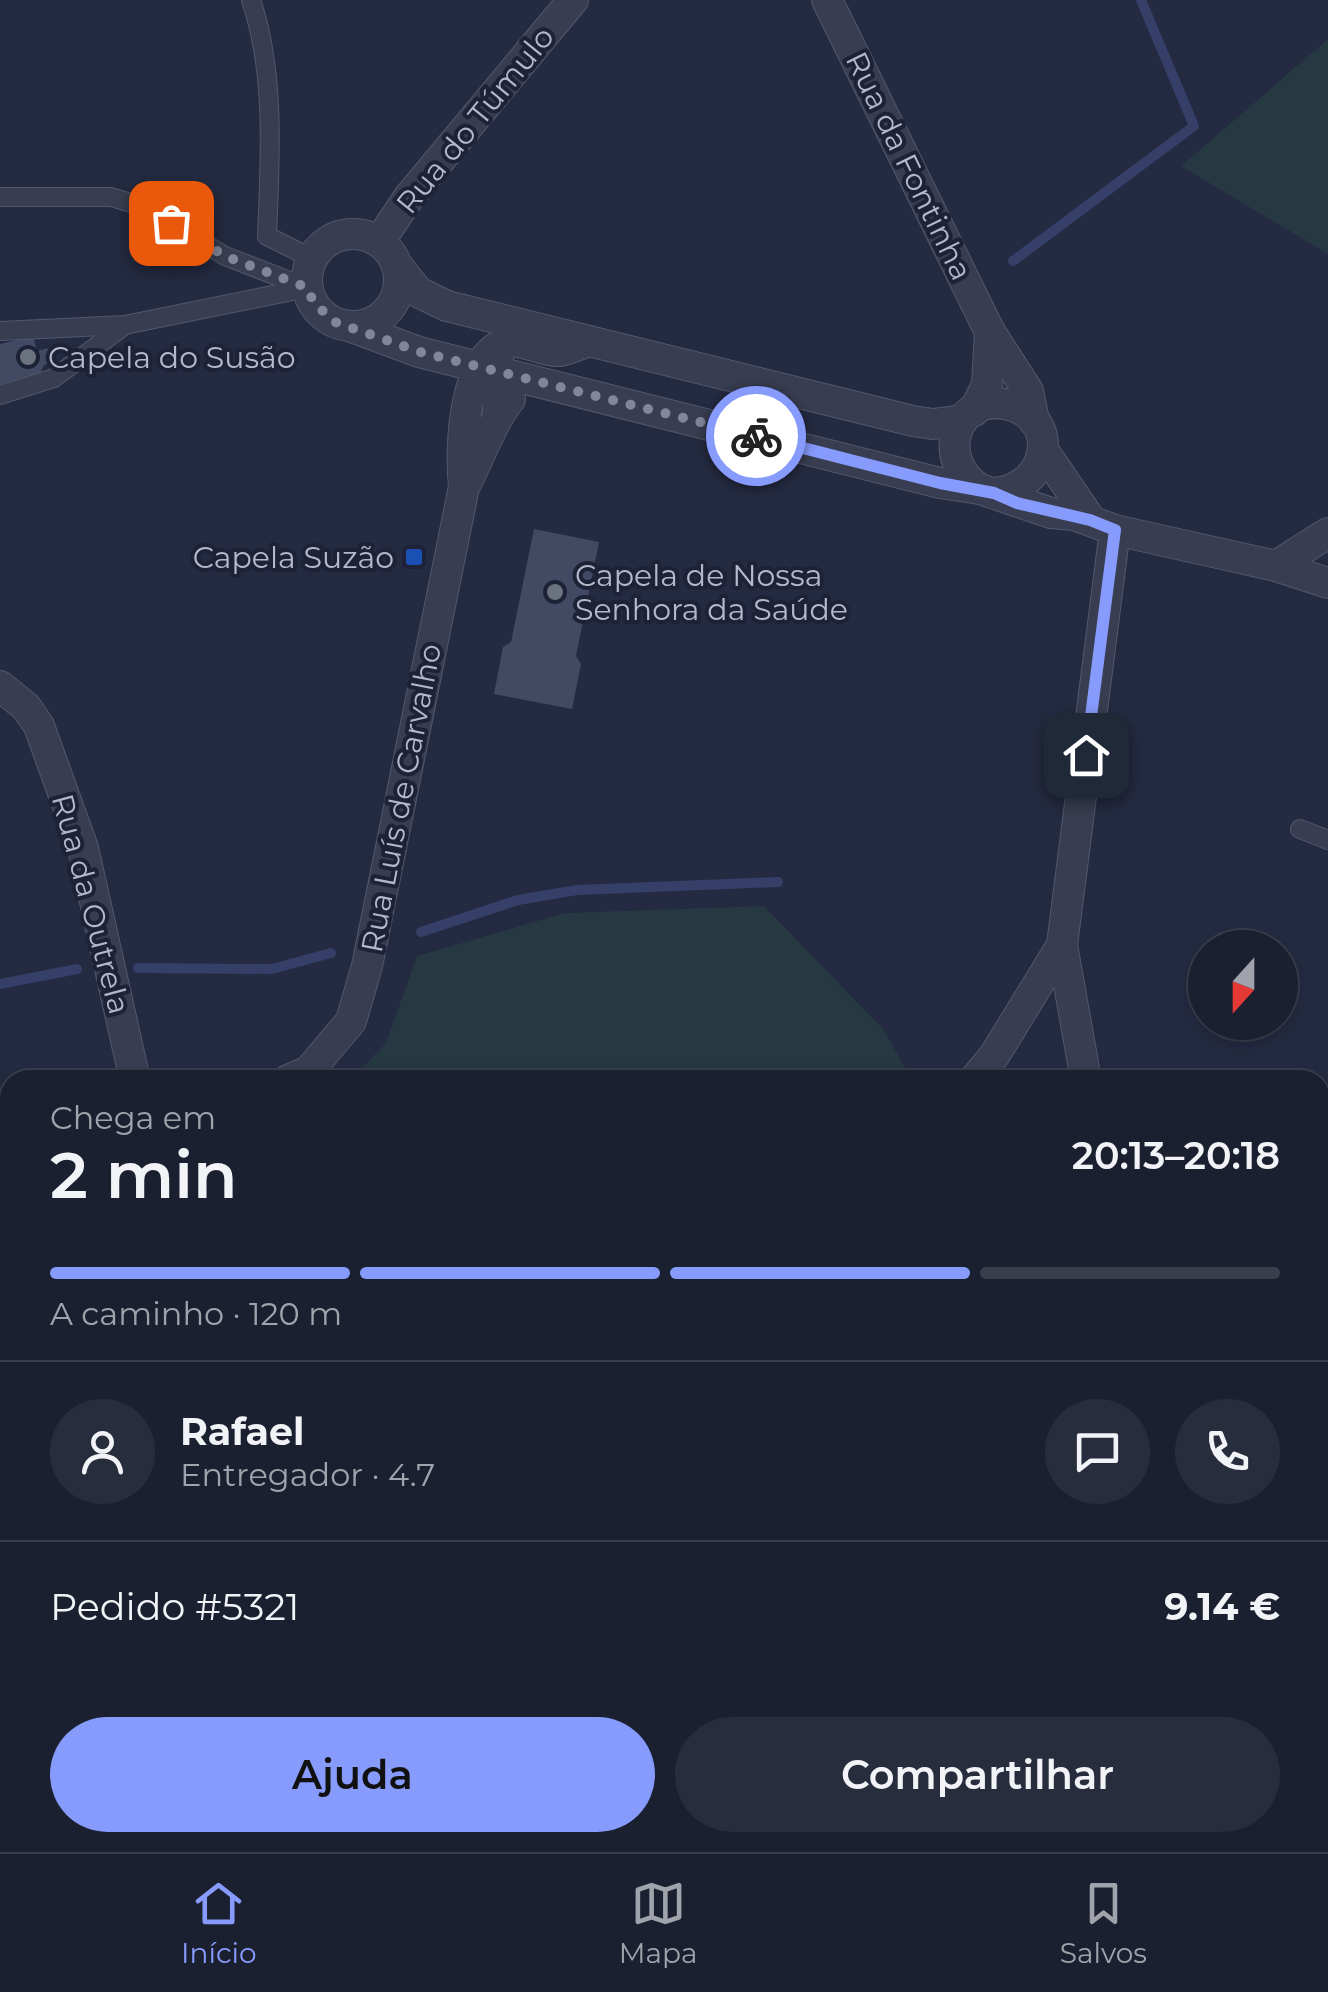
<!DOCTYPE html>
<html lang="pt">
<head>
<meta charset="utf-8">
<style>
  body { margin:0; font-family:Montserrat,sans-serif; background:#282d3d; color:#f1f3f6; height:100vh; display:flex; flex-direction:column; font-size:38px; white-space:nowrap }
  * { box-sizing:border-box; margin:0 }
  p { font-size:32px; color:#a0a3ab }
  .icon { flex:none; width:55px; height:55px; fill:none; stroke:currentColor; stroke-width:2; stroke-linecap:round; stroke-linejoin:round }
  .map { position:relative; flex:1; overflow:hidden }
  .sheet { position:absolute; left:0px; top:1070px; width:1330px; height:782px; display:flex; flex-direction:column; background:#1b2031; border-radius:30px 30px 0 0; box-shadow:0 5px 15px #0003,0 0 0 2px #393e4d }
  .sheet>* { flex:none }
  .needle { width:65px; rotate:201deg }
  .tools { position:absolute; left:1188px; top:930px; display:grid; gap:20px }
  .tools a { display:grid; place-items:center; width:110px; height:110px; border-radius:50%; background:#1b2031; box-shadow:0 5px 15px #0003,0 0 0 2px #393e4d; font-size:50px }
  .pin { position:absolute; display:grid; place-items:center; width:85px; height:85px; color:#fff; margin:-42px; border-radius:20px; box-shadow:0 5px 15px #0006 }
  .courier { position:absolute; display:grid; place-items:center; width:100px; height:100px; margin:-50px; border:8px solid #879bfd; border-radius:50%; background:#fff; color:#222; box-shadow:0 2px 12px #0007 }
  .summary em { font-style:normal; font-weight:600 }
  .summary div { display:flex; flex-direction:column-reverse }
  .summary { display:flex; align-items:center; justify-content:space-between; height:170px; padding:0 50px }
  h1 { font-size:65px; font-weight:600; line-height:75px }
  .bar { display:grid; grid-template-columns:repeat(4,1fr); gap:15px 10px; align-content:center; height:120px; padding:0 50px }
  .bar i { height:12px; border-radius:8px; background:#393e4d }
  .bar .on { background:#879bfd }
  .bar p { grid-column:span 4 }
  .line { display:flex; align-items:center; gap:25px; padding:0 50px; border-top:2px solid #393e4d }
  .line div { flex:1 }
  .round { display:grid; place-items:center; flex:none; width:105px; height:105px; border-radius:52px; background:#282d3d }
  .primary-button { display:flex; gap:20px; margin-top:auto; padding:20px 50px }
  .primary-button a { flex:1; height:115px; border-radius:60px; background:#879bfd; color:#111; font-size:40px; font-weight:600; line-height:115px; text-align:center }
  .primary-button a+a { background:#282d3d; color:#f1f3f6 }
  .tabs { display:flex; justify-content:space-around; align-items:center; height:140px; border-top:2px solid #393e4d; background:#1b2031; font-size:28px; color:#a0a3ab }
  .tabs a { display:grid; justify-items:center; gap:5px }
  .tabs .on { color:#879bfd }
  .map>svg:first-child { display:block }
</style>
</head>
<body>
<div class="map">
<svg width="1328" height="1852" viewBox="0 0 1328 1852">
  <rect width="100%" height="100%" fill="#242a41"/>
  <!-- green -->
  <g fill="#263842">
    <path d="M 1328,39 L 1328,254 L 1181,166 Z"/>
    <path d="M 764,906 L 883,1029 L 906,1069 L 819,1080 L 350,1080 L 386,1043 L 417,956 L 565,913 Z"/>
  </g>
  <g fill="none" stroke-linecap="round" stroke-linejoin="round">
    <!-- stream -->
    <g stroke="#353f67" stroke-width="10">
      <path d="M 1013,261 L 1194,126 L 1141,0"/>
      <path d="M 421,932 L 518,900 L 577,890 L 778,882"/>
      <path d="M 138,968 L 272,969 L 331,953"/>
      <path d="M 0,984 L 77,969"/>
      <path d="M 1320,1211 L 1328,1202"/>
    </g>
  </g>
  <!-- building -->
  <g fill="#424963">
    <path d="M 33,336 L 37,351 L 53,347 L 56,362 L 44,365 L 40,374 L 0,384 L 0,344 Z"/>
    <path d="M 534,529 L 599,542 L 576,656 L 581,664 L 572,709 L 494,694 L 503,647 L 511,642 Z"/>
  </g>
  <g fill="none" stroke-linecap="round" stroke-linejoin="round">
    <!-- lane casing -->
    <g stroke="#53586b" stroke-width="20">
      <g id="lane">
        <path d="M 251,0 C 276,74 270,159 267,236 L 313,259"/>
        <path d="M 0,197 L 111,197 L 144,207 L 225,256 L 308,288"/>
        <path d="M 0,331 L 125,325 L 307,288"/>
        <path d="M 0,395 L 54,378 L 125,325"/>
        <path d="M 1300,829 L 1328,840"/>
      </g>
    </g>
    <!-- street casing -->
    <g stroke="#53586b" stroke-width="32">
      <g id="street">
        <path d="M 827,0 L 990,332 L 1028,391 L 1034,421"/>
        <circle cx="353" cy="280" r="46"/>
        <path d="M 379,242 L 409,197 L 573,0"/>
        <path d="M 397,265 L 418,292 L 447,306 L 913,421 L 933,424 L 963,420"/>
        <path d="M 349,326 L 419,352 L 940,483 L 980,489 L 1051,513 L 1074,515 L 1115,530 L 1276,566 L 1328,583"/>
        <path d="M 974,411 L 987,385 L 990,332"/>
        <path d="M 498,415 L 498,353"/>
        <path d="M 1043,450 L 1090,519"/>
        <path d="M 464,487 C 480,458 490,425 510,399"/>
        <path d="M 980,489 C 933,460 956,391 1009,405 C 1061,418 1051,488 994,493"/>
        <path d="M 1276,566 L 1328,533"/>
        <path d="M 0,686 L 26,707 L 39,726 L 83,848 L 135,1080"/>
        <path d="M 288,1080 L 309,1071 L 351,1021 L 367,966 L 464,487 C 460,450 462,346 513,342 C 528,341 544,352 559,351 C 568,350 580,344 589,341"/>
        <path d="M 974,1080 L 994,1056 L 1062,945"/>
        <path d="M 1086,1080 L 1062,945 L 1115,530"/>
        <path d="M 0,1189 L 10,1182"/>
        <path d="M 0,1349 L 10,1327"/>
        <path d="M 821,1842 L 821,1852"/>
        <path d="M 937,1842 L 1024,1852"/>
        <path d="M 509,1852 L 546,1842"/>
        <path d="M 1228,1852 L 1230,1842"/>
      </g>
    </g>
    <!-- lane -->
    <use href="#lane" stroke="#383d51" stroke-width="18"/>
    <!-- street -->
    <use href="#street" stroke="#383d51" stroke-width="30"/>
  </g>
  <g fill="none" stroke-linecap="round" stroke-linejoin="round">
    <!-- done -->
    <path stroke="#82869b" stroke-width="10" stroke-dasharray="0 18" d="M 171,223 L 225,256 L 308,288 L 313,302 L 335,322 L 420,352 L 756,436"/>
    <!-- route -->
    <path stroke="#879bfd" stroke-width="12" d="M 756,436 L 940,483 L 994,493 L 1017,503 L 1090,520 L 1115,530 L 1086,755"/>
  </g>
  <!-- markers -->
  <g fill="#6b7280" stroke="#1d2236" stroke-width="4">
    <circle cx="28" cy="357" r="10"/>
    <circle cx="555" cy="592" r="10"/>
  </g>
  <rect fill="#1a4fb4" stroke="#1d2236" stroke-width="4" x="404" y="547" width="20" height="20" rx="5"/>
  <g text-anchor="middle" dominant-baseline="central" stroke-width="8" stroke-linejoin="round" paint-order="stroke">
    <!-- street labels -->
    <g font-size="30" fill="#b5b8cb" stroke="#1d2236">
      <text transform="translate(475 120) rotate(-51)">Rua do Túmulo</text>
      <text transform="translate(909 166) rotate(64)">Rua da Fontinha</text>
      <text transform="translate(401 798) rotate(-79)">Rua Luís de Carvalho</text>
      <text transform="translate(91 904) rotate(75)">Rua da Outrela</text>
    </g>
    <!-- poi labels -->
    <g font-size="30" fill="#b5b8cb" stroke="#1d2236" text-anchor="start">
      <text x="48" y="357">Capela do Susão</text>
      <text x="394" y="557" text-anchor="end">Capela Suzão</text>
      <text x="575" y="575">Capela de Nossa<tspan x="575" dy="34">Senhora da Saúde</tspan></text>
    </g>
  </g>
</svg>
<div class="tools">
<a><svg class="needle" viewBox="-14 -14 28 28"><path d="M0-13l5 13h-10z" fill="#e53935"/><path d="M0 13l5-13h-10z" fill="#a0a3ab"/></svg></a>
</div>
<div class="pin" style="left:171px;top:223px;background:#ea580c"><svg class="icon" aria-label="bag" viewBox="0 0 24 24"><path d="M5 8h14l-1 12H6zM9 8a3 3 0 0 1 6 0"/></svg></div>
<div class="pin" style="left:1086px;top:755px;background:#1f2937"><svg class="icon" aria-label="home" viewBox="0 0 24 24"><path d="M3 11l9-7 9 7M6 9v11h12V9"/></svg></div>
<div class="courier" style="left:756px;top:436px"><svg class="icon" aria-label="bike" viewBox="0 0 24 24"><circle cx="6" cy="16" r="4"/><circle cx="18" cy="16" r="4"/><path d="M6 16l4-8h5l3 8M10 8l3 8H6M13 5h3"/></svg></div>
<section class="sheet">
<div class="summary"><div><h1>2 min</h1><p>Chega em</p></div><em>20:13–20:18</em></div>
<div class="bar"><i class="on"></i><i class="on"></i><i class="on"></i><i></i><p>A caminho · 120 m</p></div>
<div class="line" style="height:180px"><a class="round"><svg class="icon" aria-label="person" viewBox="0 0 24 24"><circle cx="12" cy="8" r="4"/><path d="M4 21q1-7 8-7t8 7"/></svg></a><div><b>Rafael</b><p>Entregador · 4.7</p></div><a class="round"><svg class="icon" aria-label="chat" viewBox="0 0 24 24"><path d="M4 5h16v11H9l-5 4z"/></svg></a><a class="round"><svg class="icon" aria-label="phone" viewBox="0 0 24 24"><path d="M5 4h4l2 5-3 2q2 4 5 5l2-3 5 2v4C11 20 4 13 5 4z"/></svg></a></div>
<div class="line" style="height:130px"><div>Pedido #5321</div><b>9.14 €</b></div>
<div class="primary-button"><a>Ajuda</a><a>Compartilhar</a></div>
</section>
</div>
<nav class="tabs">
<a class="on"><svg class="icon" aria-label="home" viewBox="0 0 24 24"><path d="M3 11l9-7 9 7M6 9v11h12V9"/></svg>Início</a>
<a><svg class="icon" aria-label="map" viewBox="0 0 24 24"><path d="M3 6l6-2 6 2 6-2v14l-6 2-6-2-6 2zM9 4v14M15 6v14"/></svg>Mapa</a>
<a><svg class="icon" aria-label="saved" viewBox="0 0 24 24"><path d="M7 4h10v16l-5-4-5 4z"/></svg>Salvos</a>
</nav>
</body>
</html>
